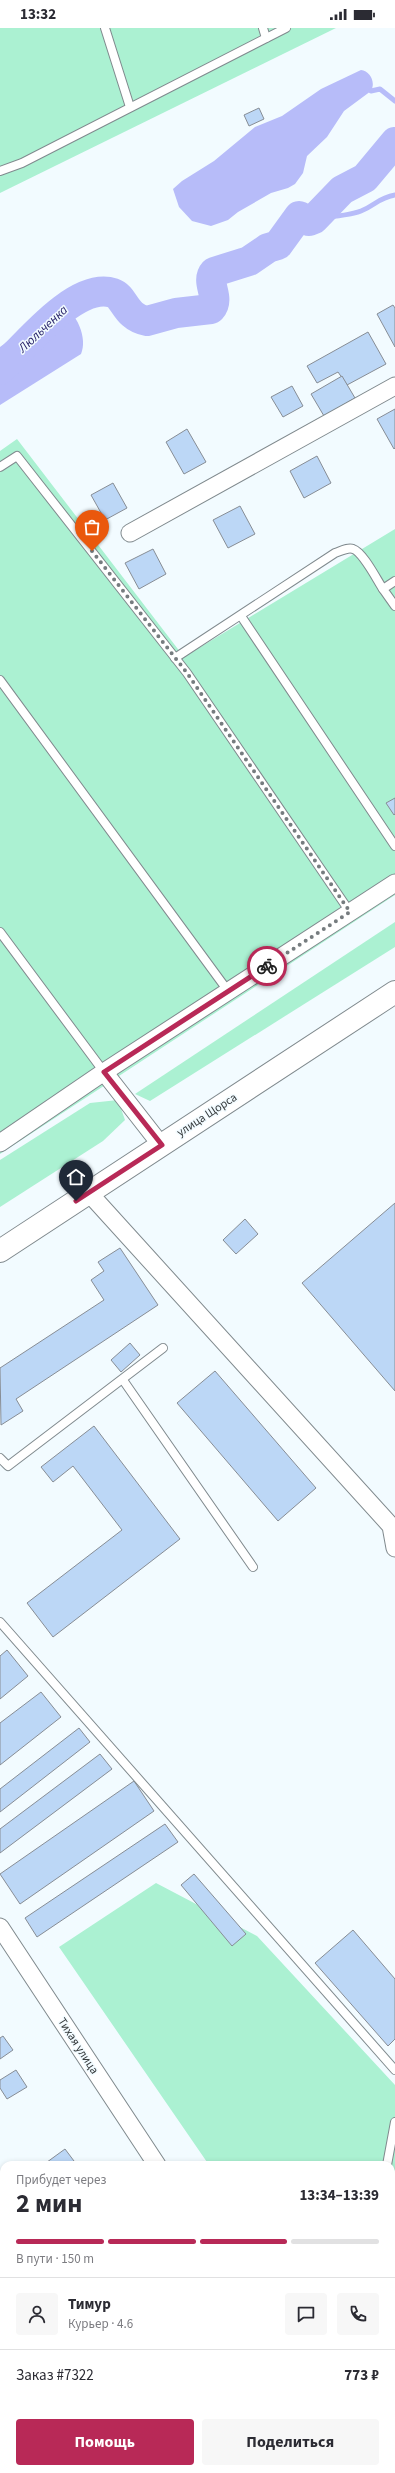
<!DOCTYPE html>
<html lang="ru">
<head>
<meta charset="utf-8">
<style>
  body { margin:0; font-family:"Source Sans 3",sans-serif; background:#f7f7f7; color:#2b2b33; height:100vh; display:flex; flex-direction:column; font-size:15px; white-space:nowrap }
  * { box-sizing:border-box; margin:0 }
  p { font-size:13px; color:#7c7c81 }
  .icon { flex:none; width:22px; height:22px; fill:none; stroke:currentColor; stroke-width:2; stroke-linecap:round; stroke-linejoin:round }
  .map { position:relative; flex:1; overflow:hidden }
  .sheet { position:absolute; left:0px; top:2133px; width:395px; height:312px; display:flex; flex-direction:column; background:#fff; border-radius:12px 12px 0 0; box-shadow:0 2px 6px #0003 }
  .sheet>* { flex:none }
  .pin { position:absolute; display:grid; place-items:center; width:34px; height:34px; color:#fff; margin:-41px -17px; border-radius:50% 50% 50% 0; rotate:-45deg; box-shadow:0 0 4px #0007 }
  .pin .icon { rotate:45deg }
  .courier { position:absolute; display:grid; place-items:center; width:40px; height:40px; margin:-20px; border:3px solid #b82957; border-radius:50%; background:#fff; color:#222; box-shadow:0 1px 5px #0007 }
  .head em { font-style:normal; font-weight:700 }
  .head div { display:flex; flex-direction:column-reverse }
  .head { display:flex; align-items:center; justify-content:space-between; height:68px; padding:0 16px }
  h1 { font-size:26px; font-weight:700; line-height:30px }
  .bar { display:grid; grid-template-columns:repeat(4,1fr); gap:6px 4px; align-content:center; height:48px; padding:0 16px }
  .bar i { height:5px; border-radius:3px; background:#e1e1e2 }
  .bar .on { background:#b82957 }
  .bar p { grid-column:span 4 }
  .line { display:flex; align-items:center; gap:10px; padding:0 16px; border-top:1px solid #e1e1e2 }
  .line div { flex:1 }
  .round { display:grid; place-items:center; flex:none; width:42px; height:42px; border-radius:4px; background:#f7f7f7 }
  .action { display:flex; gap:8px; margin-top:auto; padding:8px 16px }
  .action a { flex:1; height:46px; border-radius:4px; background:#b82957; color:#fff; font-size:16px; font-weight:700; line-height:46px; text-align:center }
  .action a+a { background:#f7f7f7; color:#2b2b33 }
  .status { display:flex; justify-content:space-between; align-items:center; height:28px; padding:0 20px; background:#fff; direction:ltr }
  .status svg { height:11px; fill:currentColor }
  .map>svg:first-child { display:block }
</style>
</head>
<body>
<div class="status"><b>13:32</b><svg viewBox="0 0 49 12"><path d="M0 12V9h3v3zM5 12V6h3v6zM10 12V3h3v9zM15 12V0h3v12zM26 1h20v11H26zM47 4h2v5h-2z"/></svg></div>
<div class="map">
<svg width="395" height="2445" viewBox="0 0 395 2445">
  <rect width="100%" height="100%" fill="#f2fbff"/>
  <!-- green -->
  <g fill="#abf1d2">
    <path d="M 0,0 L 336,0 L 0,165 Z"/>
    <path d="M 17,411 L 184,629 L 395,501 L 395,867 L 0,1126 L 0,423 Z"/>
    <path d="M 395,894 L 395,919 L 150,1073 L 135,1066 Z"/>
    <path d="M 118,1072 L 125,1092 L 103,1113 L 0,1179 L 0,1132 L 90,1075 Z"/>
    <path d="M 156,1855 L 257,1908 L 395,2057 L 395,2152 L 391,2150 L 391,2137 L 209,2137 L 59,1919 Z"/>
  </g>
  <!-- water -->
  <g fill="#b7bcf9">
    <path d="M 361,42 C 370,43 376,54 371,63 L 344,83 L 327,109 L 307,128 L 303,145 L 295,156 L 288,160 L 271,165 L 238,184 L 228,192 L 211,198 L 192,193 L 179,179 L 173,161 L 182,153 L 214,133 L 255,99 L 282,88 L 321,61 Z"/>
    <path d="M 60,277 C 77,283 88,311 81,326 L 0,377 L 0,319 C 21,305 33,280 60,277 Z"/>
  </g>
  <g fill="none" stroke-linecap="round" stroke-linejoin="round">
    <!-- stream -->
    <g stroke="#b7bcf9" stroke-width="5">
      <path d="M 371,63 L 380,61 L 395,73"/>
      <path d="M 315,190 C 329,189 348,188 361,183 C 376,177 378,170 395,167"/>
    </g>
    <!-- river -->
    <path stroke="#b7bcf9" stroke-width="30" d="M 0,342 C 24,319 76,253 113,265 C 125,269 125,289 147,293 L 176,285 L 211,281 C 221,270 205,254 214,244 L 249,233 L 268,220 L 278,217 L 299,188 L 309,193 L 314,191 L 342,162 L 365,150 L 395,114"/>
  </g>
  <!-- building -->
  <g fill="#bcd7f6" stroke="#878d95">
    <path d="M 259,80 L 264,91 L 249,98 L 244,87 Z"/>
    <path d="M 393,277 L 395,280 L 395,319 L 377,286 Z"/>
    <path d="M 368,304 L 386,336 L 347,357 L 338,344 L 317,355 L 307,338 Z"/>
    <path d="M 342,348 L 355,370 L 324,388 L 311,366 Z"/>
    <path d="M 292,358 L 303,378 L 283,389 L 271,369 Z"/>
    <path d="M 395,381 L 395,420 L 394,421 L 377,391 Z"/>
    <path d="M 187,401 L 206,434 L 184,446 L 166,414 Z"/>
    <path d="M 317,428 L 331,455 L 304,470 L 290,443 Z"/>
    <path d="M 113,455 L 127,480 L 105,492 L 91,467 Z"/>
    <path d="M 240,478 L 255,506 L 228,520 L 213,492 Z"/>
    <path d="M 153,521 L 166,546 L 139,561 L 125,535 Z"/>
    <path d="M 395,770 L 395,786 L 394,787 L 386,775 Z"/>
    <path d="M 395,1175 L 395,1363 L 302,1255 Z"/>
    <path d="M 245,1191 L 258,1206 L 236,1226 L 223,1212 Z"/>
    <path d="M 120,1220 L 158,1277 L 16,1371 L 23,1383 L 1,1397 L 0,1340 L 104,1272 L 91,1252 L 104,1243 L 98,1234 Z"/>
    <path d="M 130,1315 L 140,1327 L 121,1344 L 111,1332 Z"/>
    <path d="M 215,1343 L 316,1460 L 278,1493 L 177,1375 Z"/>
    <path d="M 94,1398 L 180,1511 L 53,1609 L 27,1575 L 122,1502 L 73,1438 L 53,1454 L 41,1439 Z"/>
    <path d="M 7,1622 L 28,1648 L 0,1671 L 0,1628 Z"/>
    <path d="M 41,1664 L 61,1689 L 0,1737 L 0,1695 Z"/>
    <path d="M 79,1700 L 90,1714 L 0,1784 L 0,1761 Z"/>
    <path d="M 100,1726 L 112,1741 L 0,1825 L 0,1801 Z"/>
    <path d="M 134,1753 L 154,1783 L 20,1876 L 0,1846 Z"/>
    <path d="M 165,1796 L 178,1814 L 37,1909 L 25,1890 Z"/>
    <path d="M 194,1846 L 246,1906 L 232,1918 L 181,1857 Z"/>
    <path d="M 353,1902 L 395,1951 L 395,2011 L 388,2018 L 315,1935 Z"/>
    <path d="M 3,2008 L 13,2022 L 0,2031 L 0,2010 Z"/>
    <path d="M 16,2042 L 27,2059 L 7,2071 L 0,2060 L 0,2052 Z"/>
    <path d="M 65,2121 L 77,2137 L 43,2137 Z"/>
    <path d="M 395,2187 L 395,2236 L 391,2240 L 391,2191 Z"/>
    <path d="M 4,2224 L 4,2258 L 0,2261 L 0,2227 Z"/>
    <path d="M 395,2288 L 395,2331 L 394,2332 L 391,2329 L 391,2292 Z"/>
    <path d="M 4,2332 L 4,2364 L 0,2359 L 0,2334 Z"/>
    <path d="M 120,2441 L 153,2441 L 155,2444 L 115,2445 Z"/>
  </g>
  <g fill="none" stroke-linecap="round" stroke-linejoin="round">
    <!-- lane casing -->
    <g stroke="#808a8e" stroke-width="10">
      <g id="lane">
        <path d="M 105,0 L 130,79"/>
        <path d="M 263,0 L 266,10"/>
        <path d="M 0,143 L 22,135 L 286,0"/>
        <path d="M 0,439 L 17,428 L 187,645 L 350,884"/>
        <path d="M 395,553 L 383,561 L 395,578"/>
        <path d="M 241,588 L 395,818"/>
        <path d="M 175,630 L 335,525 C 341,523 348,519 353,521 C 363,524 377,552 383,561"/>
        <path d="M 0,652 L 228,963"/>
        <path d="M 0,904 L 104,1044"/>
        <path d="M 123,1352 L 253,1539"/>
        <path d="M 0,1430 L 8,1438 L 163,1320"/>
        <path d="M 0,1594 L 395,2042"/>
        <path d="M 387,2137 L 395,2094"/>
        <path d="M 391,2385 L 395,2383"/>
      </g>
    </g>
    <!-- street casing -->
    <g stroke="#808a8e" stroke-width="19">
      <g id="street">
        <path d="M 130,505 L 395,358"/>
        <path d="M 104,1044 L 161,1117"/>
        <path d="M 0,1115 L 104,1044 L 395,855"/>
        <path d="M 89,1165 L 391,1498 L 395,1520"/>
        <path d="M 0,1899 L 157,2137"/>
        <path d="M 0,2302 L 4,2307"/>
        <path d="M 391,2423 L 395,2428"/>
        <path d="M 234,2445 L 239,2441"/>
      </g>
    </g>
    <!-- primary casing -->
    <g stroke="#808a8e" stroke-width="24">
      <path id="primary" d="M 0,1223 L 395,964"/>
    </g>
    <!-- lane -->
    <use href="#lane" stroke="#fff" stroke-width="8"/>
    <!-- street -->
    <use href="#street" stroke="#fff" stroke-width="17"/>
    <!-- primary -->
    <use href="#primary" stroke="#fff" stroke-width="22"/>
  </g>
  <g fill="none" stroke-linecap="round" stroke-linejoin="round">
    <!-- done -->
    <path stroke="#767c7f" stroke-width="4" stroke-dasharray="0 7.2" d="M 92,523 L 187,645 L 350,884 L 267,938"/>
    <!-- route -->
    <path stroke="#b82957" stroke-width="5" d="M 76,1173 L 162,1117 L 104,1044 L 267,938"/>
  </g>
  <g text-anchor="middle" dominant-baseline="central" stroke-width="3" stroke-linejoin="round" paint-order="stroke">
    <!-- street labels -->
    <g font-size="12" fill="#34383a" stroke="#f2fbff">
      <text transform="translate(207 1087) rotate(-33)">улица Щорса</text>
      <text transform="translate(78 2018) rotate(57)">Тихая улица</text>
    </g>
    <!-- water labels -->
    <g font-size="13" font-style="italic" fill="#2a256b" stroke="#f2fbff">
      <text transform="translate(43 301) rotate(-43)">Люльченка</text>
    </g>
  </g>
</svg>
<div class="pin" style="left:92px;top:523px;background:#ea580c"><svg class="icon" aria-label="bag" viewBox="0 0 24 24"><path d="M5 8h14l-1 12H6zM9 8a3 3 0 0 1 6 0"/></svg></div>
<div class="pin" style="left:76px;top:1173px;background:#1f2937"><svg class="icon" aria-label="home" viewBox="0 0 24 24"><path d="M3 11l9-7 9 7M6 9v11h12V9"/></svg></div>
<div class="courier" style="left:267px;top:938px"><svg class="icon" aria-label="bike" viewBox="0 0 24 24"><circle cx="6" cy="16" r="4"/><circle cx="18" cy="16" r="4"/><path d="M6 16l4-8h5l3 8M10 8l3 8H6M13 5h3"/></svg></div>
<section class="sheet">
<div class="head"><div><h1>2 мин</h1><p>Прибудет через</p></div><em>13:34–13:39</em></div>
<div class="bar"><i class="on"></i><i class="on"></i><i class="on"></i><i></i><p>В пути · 150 m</p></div>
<div class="line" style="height:72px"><a class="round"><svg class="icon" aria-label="person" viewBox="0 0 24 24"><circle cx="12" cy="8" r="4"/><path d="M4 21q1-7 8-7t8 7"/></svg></a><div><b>Тимур</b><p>Курьер · 4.6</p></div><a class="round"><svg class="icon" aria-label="chat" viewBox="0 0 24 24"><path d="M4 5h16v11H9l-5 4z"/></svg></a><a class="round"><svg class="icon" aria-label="phone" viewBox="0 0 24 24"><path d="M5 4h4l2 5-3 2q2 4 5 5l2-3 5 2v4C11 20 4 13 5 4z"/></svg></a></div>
<div class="line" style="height:52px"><div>Заказ #7322</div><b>773 ₽</b></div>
<div class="action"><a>Помощь</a><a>Поделиться</a></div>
</section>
</div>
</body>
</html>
